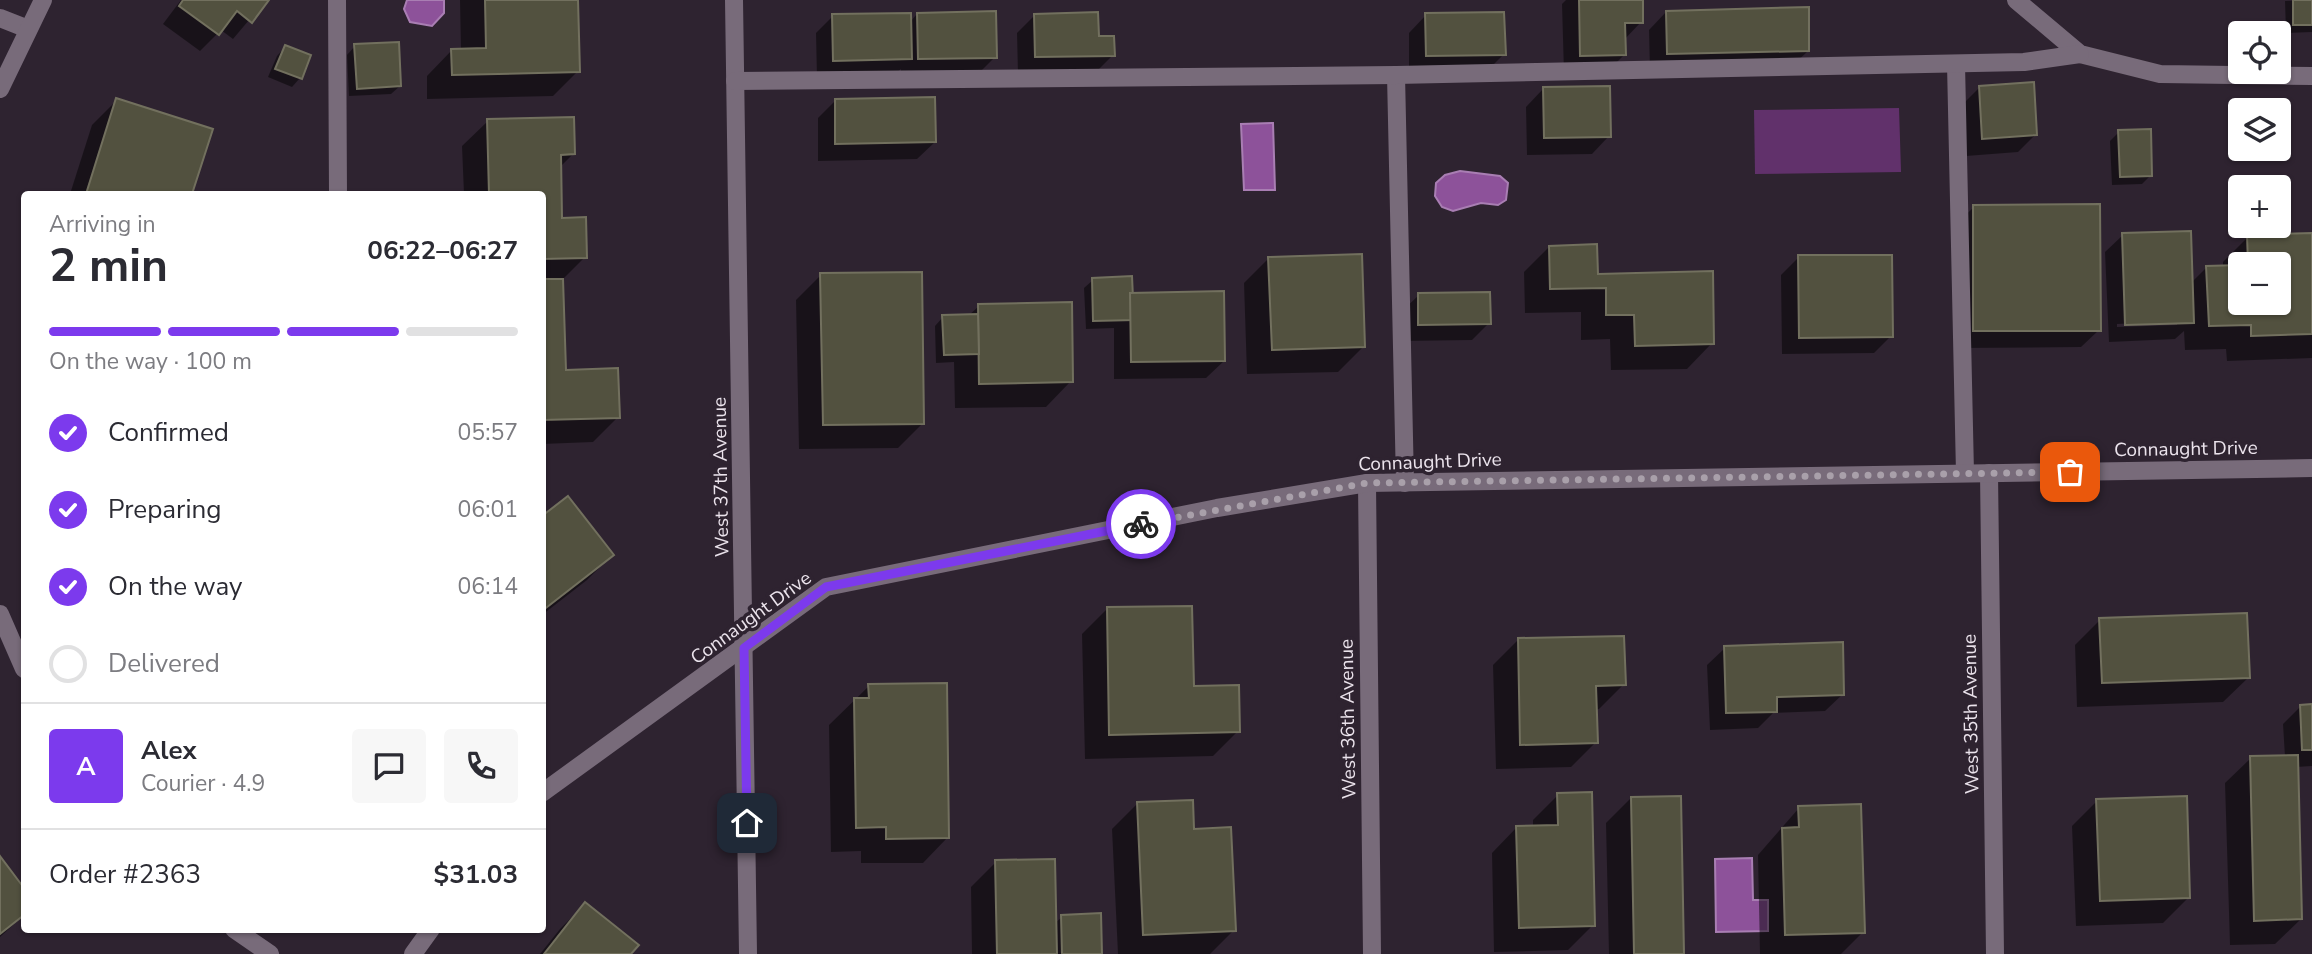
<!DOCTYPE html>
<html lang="en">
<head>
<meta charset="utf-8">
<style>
  body { margin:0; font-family:"Nunito Sans",sans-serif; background:#f7f7f7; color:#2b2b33; height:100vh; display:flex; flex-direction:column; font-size:26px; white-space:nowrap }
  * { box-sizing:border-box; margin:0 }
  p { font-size:23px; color:#7c7c81 }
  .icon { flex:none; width:38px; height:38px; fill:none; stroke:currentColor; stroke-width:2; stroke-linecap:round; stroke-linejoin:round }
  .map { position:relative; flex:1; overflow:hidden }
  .side { position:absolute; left:21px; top:191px; width:525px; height:742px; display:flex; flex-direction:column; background:#fff; border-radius:7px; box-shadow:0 2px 5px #0004 }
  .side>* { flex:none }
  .tools { position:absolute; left:2228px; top:21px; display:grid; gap:14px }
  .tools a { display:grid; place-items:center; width:63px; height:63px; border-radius:7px; background:#fff; box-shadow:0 2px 5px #0004; font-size:35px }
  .pin { position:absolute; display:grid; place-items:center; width:60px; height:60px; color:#fff; margin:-30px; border-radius:14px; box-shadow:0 4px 10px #0006 }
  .courier { position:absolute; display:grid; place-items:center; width:70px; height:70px; margin:-35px; border:5px solid #7c3aed; border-radius:50%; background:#fff; color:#222; box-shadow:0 2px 9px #0007 }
  .summary em { font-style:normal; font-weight:700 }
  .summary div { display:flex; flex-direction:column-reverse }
  .summary { display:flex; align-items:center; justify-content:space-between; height:119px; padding:0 28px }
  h1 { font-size:46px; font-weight:700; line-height:52px }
  .bar { display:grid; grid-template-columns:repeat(4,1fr); gap:10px 7px; align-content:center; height:84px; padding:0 28px }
  .bar i { height:9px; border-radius:5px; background:#e1e1e2 }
  .bar .on { background:#7c3aed }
  .bar p { grid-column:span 4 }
  .line { display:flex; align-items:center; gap:18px; padding:0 28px; border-top:2px solid #e1e1e2 }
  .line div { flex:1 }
  .round { display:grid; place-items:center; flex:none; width:74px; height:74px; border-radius:7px; background:#f7f7f7 }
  ol { padding:0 28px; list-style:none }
  li { display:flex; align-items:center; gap:21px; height:77px }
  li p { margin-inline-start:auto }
  li .icon { padding:7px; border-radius:50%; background:#7c3aed; color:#fff; stroke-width:4 }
  li:last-child { color:#7c7c81 }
  li i { width:38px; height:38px; border:4px solid #e1e1e2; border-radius:50% }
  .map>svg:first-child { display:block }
</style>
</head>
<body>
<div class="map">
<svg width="2312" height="954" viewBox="0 0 2312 954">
  <rect width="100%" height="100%" fill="#2e2330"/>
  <!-- green -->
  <path fill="#61316b" d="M 1899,108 L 1901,172 L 1755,174 L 1754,110 Z"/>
  <!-- water -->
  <g fill="#8d529a" stroke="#a97eb3" stroke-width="2">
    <path d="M 407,0 L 444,0 L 444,13 L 432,26 L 410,22 L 404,9 Z"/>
    <path d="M 1273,123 L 1275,190 L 1244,190 L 1241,124 Z"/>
    <path d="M 1460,171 L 1500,176 L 1508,183 L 1506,200 L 1498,205 L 1481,203 L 1453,211 L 1442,207 L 1435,196 L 1436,183 L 1445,175 Z"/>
    <path d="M 1752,858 L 1753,900 L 1768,900 L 1768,931 L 1716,932 L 1715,859 Z"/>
  </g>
  <!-- shadow -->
  <g fill="#0007" fill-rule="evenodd">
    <path d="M 181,0 L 266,0 L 233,39 L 221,30 L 200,51 L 163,24 Z"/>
    <path d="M 460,0 L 576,0 L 578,71 L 553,96 L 427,99 L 427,76 L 452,50 L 461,50 Z"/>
    <path d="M 1566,0 L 1641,0 L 1641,22 L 1624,40 L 1625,54 L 1607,72 L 1564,73 L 1562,4 Z"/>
    <path d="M 2312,0 L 2312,32 L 2286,33 L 2285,1 Z"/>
    <path d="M 1666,12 L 1808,51 L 1790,68 L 1650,71 L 1649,30 Z"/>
    <path d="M 917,14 L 995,57 L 977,75 L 901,76 L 901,69 L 893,76 L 817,78 L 816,33 L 833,16 L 910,22 Z"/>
    <path d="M 1035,15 L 1097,38 L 1113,55 L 1095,73 L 1018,74 L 1017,33 Z"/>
    <path d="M 1426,15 L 1504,54 L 1487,71 L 1409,73 L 1409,33 Z"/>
    <path d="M 355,46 L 400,86 L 391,94 L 349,96 L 347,55 Z"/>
    <path d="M 285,47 L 309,56 L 300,78 L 292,87 L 268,77 L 277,56 Z"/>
    <path d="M 1979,88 L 2035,135 L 2018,152 L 1966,156 L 1962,105 Z"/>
    <path d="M 1543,89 L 1609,136 L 1592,154 L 1527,155 L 1526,107 Z"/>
    <path d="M 117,100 L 211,130 L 190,194 L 70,194 L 92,125 Z"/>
    <path d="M 835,101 L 935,142 L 917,159 L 818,161 L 818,118 Z"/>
    <path d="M 488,121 L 573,154 L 559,168 L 560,220 L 585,257 L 561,281 L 564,372 L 618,417 L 593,442 L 542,444 L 542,194 L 464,194 L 462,146 Z"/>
    <path d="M 2119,132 L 2151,175 L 2142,184 L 2112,185 L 2110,141 Z"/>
    <path d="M 1974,207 L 2099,330 L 2081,347 L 1957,348 L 1956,224 Z"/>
    <path d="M 2123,235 L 2191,283 L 2207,267 L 2223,267 L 2223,262 L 2248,237 L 2312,235 L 2312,358 L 2227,361 L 2226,349 L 2185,350 L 2184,331 L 2175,339 L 2109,342 L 2105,252 ZM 2240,264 L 2278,264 L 2278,303 L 2240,303 ZM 2177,321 L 2177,325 L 2117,327 L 2117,324 Z"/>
    <path d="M 1549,247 L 1596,276 L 1712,343 L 1687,369 L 1611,370 L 1610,339 L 1581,340 L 1581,312 L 1525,313 L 1524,272 Z"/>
    <path d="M 1799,257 L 1891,336 L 1874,353 L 1782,354 L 1781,275 Z"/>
    <path d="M 1269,258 L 1363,347 L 1338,372 L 1247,374 L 1244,283 Z"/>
    <path d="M 821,275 L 923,423 L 898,448 L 799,449 L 796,300 Z"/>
    <path d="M 1093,280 L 1130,294 L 1224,361 L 1206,378 L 1114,379 L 1114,328 L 1086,329 L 1084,288 Z"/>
    <path d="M 1419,295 L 1489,323 L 1472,340 L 1402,341 L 1401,312 Z"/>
    <path d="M 979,306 L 1071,381 L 1046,407 L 955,408 L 954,362 L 936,363 L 935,326 L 943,317 L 968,316 Z"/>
    <path d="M 542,519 L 612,555 L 587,580 L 542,615 Z"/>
    <path d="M 1107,609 L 1238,731 L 1213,756 L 1085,759 L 1082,634 Z"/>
    <path d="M 2100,620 L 2249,677 L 2223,702 L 2077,707 L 2075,645 Z"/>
    <path d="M 1518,640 L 1624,684 L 1599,709 L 1595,710 L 1596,742 L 1571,767 L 1496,769 L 1493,665 Z"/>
    <path d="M 1725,648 L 1843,694 L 1825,711 L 1773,713 L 1758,728 L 1710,730 L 1707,665 Z"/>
    <path d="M 869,686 L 948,837 L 923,863 L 861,863 L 861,851 L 831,852 L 829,725 Z"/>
    <path d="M 2301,706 L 2312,706 L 2312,766 L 2296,767 L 2301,919 L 2275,944 L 2230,945 L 2225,783 L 2251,758 L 2285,757 L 2283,724 Z"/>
    <path d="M 1558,795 L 1593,925 L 1568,950 L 1494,952 L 1492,853 L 1517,827 L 1533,827 L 1533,820 Z"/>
    <path d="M 1631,798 L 1683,954 L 1609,954 L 1606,823 Z"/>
    <path d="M 2097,801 L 2188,898 L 2163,923 L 2076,926 L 2072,826 Z"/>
    <path d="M 1137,804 L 1234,930 L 1210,954 L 1118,954 L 1112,829 Z"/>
    <path d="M 1799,808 L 1863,932 L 1841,954 L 1760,954 L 1758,855 Z"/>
    <path d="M 0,859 L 24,891 L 24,915 L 0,937 Z"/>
    <path d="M 996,862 L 1054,924 L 1062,917 L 1101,954 L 972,954 L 971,887 Z"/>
    <path d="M 585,904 L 629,954 L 540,954 L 560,929 Z"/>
  </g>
  <!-- building -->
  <g fill="#52513f" stroke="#72705e" stroke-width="2">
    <path d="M 183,0 L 269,0 L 252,23 L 237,11 L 219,35 L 179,6 Z"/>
    <path d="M 485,0 L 578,0 L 580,72 L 452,75 L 451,49 L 486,48 Z"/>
    <path d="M 1579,0 L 1643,0 L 1643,23 L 1625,23 L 1626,55 L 1580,56 Z"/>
    <rect x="2293" y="0" width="19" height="25"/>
    <path d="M 1809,7 L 1809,51 L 1667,54 L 1666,11 Z"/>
    <path d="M 996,11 L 997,58 L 918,59 L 917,13 Z"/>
    <path d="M 1098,12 L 1099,36 L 1114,36 L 1115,56 L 1035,57 L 1034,14 Z"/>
    <path d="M 1504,12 L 1506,55 L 1426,56 L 1425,13 Z"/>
    <path d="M 911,13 L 912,59 L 833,61 L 832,14 Z"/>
    <path d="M 399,42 L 401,86 L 357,89 L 354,44 Z"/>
    <path d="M 285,45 L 311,55 L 302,79 L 275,69 Z"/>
    <path d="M 2034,82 L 2037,135 L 1982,139 L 1979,86 Z"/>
    <path d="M 1610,86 L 1611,137 L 1544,138 L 1543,87 Z"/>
    <path d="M 935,97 L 936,142 L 835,144 L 835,99 Z"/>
    <path d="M 116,98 L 213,129 L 192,194 L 86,194 Z"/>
    <path d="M 574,117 L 575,154 L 561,155 L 562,218 L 586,217 L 587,258 L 542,259 L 542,194 L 489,194 L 487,119 Z"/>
    <path d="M 2151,129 L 2152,176 L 2120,177 L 2118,130 Z"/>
    <path d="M 2100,204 L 2101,331 L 1973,331 L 1973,205 Z"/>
    <path d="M 2191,231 L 2194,323 L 2125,325 L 2122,233 Z"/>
    <path d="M 2312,233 L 2312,334 L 2251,336 L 2251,325 L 2209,326 L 2206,266 L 2240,265 L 2240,303 L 2278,303 L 2278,264 L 2248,264 L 2247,235 Z"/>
    <path d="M 1597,244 L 1598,274 L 1713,271 L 1714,344 L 1635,346 L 1634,315 L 1606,315 L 1606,288 L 1550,289 L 1549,246 Z"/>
    <path d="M 1362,254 L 1365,347 L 1272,350 L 1268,257 Z"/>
    <path d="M 1798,255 L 1892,255 L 1893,337 L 1799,338 Z"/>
    <path d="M 922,272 L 924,424 L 823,425 L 820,273 Z"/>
    <path d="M 1132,276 L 1134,320 L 1093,321 L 1092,278 Z"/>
    <path d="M 542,279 L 563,279 L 566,370 L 618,368 L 620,418 L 542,420 Z"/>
    <path d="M 1224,291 L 1225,361 L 1131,362 L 1130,293 Z"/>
    <path d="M 1490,292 L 1491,324 L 1418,325 L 1418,293 Z"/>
    <path d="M 1072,302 L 1073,382 L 979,384 L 978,304 Z"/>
    <path d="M 978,314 L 979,354 L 944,355 L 942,315 Z"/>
    <path d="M 568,496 L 614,555 L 542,611 L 542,516 Z"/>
    <path d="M 1192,606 L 1194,686 L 1239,685 L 1240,732 L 1109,735 L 1107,607 Z"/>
    <path d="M 2247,613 L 2250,678 L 2102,683 L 2099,618 Z"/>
    <path d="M 1624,636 L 1626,685 L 1596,686 L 1598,743 L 1520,745 L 1518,638 Z"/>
    <path d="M 1843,642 L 1844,695 L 1777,697 L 1777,712 L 1726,713 L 1724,646 Z"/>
    <path d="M 947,683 L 949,838 L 886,839 L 886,827 L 856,828 L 854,698 L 869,698 L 868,684 Z"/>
    <path d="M 2312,704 L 2312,750 L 2302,750 L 2300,705 Z"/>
    <path d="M 2298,755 L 2302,919 L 2254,921 L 2250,756 Z"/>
    <path d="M 1592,792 L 1595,926 L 1519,928 L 1516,826 L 1558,825 L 1557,793 Z"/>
    <path d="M 1681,796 L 1684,954 L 1634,954 L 1631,797 Z"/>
    <path d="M 2187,796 L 2190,898 L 2100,901 L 2096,799 Z"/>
    <path d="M 1193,800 L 1194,829 L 1231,827 L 1236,931 L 1143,935 L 1137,802 Z"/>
    <path d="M 1861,804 L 1865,933 L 1785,935 L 1782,828 L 1799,827 L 1798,806 Z"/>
    <path d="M 0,856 L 24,888 L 24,915 L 0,934 Z"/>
    <path d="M 1055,859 L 1057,954 L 997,954 L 995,860 Z"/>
    <path d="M 585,902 L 639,945 L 631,954 L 544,954 Z"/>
    <path d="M 1101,913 L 1102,954 L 1062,954 L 1061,915 Z"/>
  </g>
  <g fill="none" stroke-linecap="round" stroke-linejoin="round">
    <!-- minor -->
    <g stroke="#786b7a" stroke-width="18">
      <path d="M 337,0 L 338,194"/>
      <path d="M 734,0 L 748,954"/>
      <path d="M 2016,0 L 2080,54 L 2160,74 L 2312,76"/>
      <path d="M 0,18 L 28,29"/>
      <path d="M 1956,64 L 1965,473"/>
      <path d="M 1396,75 L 1405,483"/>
      <path d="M 735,81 L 1396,75 L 2024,62 L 2080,54"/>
      <path d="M 0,89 L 43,0"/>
      <path d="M 1989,473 L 1995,954"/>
      <path d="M 1367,483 L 1372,954"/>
      <path d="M 0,614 L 24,669"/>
      <path d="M 542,793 L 826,587 L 1217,508 L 1367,483 L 2312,468"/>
      <path d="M 234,929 L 270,954"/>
      <path d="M 413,954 L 431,929"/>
    </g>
  </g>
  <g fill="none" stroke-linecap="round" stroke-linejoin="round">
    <!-- done -->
    <path stroke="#a9a0aa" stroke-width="7" stroke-dasharray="0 12.6" d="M 1141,524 L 1367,483 L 2070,472"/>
    <!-- route -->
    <path stroke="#7c3aed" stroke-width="9" d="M 747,823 L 744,648 L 826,587 L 1141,524"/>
  </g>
  <g text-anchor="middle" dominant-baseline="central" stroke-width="7" stroke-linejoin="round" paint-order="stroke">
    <!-- street labels -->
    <g font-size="19" fill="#ebe3ec" stroke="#2e2330">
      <text transform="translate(2186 449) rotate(-1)">Connaught Drive</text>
      <text transform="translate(1430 462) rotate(-2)">Connaught Drive</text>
      <text transform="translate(721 477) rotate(-91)">West 37th Avenue</text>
      <text transform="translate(751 618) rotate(-36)">Connaught Drive</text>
      <text transform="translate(1971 714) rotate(-91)">West 35th Avenue</text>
      <text transform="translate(1348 719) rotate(-91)">West 36th Avenue</text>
    </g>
  </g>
</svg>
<div class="tools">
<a><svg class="icon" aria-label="locate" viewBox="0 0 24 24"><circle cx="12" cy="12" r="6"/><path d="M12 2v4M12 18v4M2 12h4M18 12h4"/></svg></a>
<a><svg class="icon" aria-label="layers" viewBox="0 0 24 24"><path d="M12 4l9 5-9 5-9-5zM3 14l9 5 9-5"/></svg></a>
<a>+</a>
<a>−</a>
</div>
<div class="pin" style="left:2070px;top:472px;background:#ea580c"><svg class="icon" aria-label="bag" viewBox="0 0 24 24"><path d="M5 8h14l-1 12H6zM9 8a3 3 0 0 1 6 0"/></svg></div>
<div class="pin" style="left:747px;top:823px;background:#1f2937"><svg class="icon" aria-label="home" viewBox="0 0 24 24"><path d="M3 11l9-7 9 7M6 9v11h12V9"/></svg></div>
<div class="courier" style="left:1141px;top:524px"><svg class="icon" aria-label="bike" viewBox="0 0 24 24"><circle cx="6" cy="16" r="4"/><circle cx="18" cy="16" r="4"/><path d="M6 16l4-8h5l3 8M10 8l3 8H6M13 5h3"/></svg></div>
<section class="side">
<div class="summary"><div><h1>2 min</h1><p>Arriving in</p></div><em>06:22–06:27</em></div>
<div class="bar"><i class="on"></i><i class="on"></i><i class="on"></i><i></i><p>On the way · 100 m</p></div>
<ol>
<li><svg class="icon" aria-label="check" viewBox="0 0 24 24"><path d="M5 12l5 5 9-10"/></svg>Confirmed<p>05:57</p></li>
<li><svg class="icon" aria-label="check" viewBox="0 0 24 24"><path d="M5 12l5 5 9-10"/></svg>Preparing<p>06:01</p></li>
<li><svg class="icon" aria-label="check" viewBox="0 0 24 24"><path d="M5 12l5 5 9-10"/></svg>On the way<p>06:14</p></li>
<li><i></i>Delivered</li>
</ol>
<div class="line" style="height:126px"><b class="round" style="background:#7c3aed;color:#fff">A</b><div><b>Alex</b><p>Courier · 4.9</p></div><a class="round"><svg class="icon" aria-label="chat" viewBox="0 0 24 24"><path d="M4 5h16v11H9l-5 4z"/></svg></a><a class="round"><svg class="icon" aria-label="phone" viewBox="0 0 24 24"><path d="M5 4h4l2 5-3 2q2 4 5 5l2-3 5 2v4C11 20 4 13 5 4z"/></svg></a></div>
<div class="line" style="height:91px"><div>Order #2363</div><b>$31.03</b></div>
</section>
</div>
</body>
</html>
